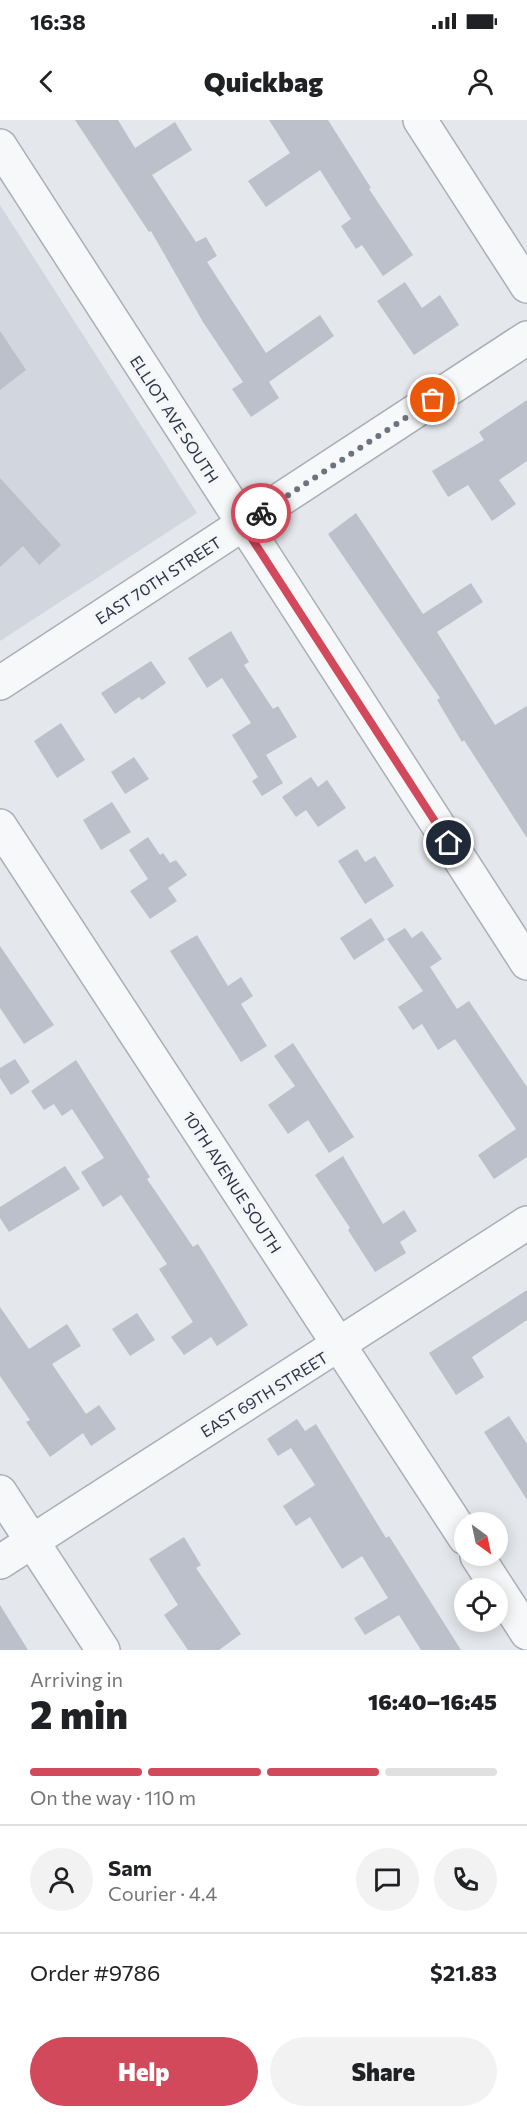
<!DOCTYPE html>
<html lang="en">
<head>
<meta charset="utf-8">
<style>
  body { margin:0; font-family:Commissioner,sans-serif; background:#f2f2f2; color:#202124; height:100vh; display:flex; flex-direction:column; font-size:22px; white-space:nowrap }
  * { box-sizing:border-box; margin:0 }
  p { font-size:20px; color:#757577 }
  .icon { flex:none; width:33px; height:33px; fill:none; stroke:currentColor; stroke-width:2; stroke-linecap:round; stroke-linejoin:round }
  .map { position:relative; height:1530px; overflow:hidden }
  .sheet { display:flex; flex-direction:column; background:#fff; flex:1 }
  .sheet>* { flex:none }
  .needle { width:39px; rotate:147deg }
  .tools { position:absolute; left:454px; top:1392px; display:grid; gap:12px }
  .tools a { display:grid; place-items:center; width:54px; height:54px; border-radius:50%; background:#fff; box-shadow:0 3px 15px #0003; font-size:30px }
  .pin { position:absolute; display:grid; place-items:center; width:51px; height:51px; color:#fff; margin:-26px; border:3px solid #fff; border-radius:50%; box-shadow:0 2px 6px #0007 }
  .courier { position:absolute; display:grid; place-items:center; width:60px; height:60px; margin:-30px; border:4px solid #d1495b; border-radius:50%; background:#fff; color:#222; box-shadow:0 2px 8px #0007 }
  .summary em { font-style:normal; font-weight:800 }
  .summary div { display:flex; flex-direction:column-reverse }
  .summary { display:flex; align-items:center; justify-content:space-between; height:102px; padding:0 30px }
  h1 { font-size:39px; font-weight:800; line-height:45px }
  .bar { display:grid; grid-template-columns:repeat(4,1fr); gap:9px 6px; align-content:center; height:72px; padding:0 30px }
  .bar i { height:8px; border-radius:4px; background:#e0e0e0 }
  .bar .selected { background:#d1495b }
  .bar p { grid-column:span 4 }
  .line { display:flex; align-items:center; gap:15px; padding:0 30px; border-top:2px solid #e0e0e0 }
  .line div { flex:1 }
  .round { display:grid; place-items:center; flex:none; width:63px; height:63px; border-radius:32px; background:#f2f2f2 }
  .primary-button { display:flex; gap:12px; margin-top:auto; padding:12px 30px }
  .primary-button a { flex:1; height:69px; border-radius:36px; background:#d1495b; color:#fff; font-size:24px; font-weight:800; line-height:69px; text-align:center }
  .primary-button a+a { background:#f2f2f2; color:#202124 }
  .status { display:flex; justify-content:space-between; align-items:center; height:42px; padding:0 30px; background:#fff; direction:ltr }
  .status svg { height:16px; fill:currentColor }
  header { display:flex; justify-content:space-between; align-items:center; height:78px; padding:0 30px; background:#fff; font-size:27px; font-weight:800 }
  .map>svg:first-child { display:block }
</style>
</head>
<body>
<div class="status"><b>16:38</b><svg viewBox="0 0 49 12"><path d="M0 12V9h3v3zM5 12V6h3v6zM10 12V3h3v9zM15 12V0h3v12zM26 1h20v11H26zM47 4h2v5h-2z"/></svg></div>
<header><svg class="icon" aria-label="back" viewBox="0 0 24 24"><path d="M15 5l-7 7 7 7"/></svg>Quickbag<svg class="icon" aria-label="person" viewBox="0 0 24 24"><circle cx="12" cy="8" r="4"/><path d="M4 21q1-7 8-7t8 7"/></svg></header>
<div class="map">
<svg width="527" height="1530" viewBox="0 0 527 1530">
  <rect width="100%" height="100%" fill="#e4e7ec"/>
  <!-- built -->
  <path fill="#d2d6de" d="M 0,85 L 197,393 L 0,521 Z"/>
  <!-- building -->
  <g fill="#bbc0ca">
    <path d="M 75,0 L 118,0 L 135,28 L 175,2 L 192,30 L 152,55 L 196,122 L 206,117 L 217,136 L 207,142 L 266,233 L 320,195 L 334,216 L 269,262 L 279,278 L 251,297 L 232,269 L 243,262 L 203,202 L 151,111 L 149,112 Z"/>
    <path d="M 269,0 L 328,0 L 371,68 L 369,69 L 413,135 L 383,156 L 362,125 L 356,129 L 341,106 L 351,99 L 320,50 L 266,87 L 248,61 L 290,33 Z"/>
    <path d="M 405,162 L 422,188 L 440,175 L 459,205 L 414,235 L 377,181 Z"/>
    <path d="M 0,211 L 26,250 L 0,270 Z"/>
    <path d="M 527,280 L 527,341 L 499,360 L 516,384 L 492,401 L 468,365 L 448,377 L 432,351 L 484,320 L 479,312 Z"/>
    <path d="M 0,358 L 61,425 L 39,445 L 23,426 L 0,447 Z"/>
    <path d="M 356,393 L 423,494 L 471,463 L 483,482 L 437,512 L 495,605 L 527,586 L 527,718 L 464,620 L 462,622 L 437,580 L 440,578 L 328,414 Z"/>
    <path d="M 231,511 L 249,542 L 244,545 L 273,589 L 278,586 L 297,617 L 266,635 L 283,663 L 262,676 L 252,661 L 258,657 L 232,615 L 251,603 L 222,558 L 207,568 L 188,538 Z"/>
    <path d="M 151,541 L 166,563 L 142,580 L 139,577 L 115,594 L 101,573 Z"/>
    <path d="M 61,603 L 85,640 L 57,658 L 34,621 Z"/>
    <path d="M 134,637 L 149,659 L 125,674 L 111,652 Z"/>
    <path d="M 311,657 L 318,667 L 327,660 L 346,688 L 318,707 L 306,690 L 296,697 L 282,677 Z"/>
    <path d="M 112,682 L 131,712 L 101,730 L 83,700 Z"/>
    <path d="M 148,717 L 160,735 L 163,733 L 170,743 L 176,740 L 187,755 L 168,768 L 177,781 L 150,799 L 130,771 L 148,759 L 129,730 Z"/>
    <path d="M 357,729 L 365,742 L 375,736 L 394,766 L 365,784 L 338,741 Z"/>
    <path d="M 371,798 L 385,820 L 354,840 L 340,818 Z"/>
    <path d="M 405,808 L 412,818 L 422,811 L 442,839 L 430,847 L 457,889 L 469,881 L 527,967 L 527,1037 L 494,1059 L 478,1035 L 516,1009 L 455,919 L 438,930 L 422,904 L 413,910 L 398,887 L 423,871 L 387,819 Z"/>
    <path d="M 197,815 L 228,866 L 241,857 L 253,876 L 241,884 L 267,926 L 241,942 L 170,831 Z"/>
    <path d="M 0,826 L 54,905 L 24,924 L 0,888 Z"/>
    <path d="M 293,923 L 354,1017 L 329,1033 L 308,1000 L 288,1014 L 268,985 L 295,966 L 274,936 Z"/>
    <path d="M 15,939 L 30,962 L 11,975 L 0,958 L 0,948 Z"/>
    <path d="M 76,940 L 150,1057 L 147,1059 L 193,1127 L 198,1124 L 248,1205 L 217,1226 L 211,1217 L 184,1235 L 171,1217 L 193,1202 L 159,1149 L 167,1144 L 121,1075 L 103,1087 L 81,1052 L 104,1038 L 72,989 L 62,996 L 54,984 L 44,990 L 31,971 Z"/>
    <path d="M 343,1036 L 383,1104 L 404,1090 L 417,1111 L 400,1122 L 406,1133 L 375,1152 L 348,1110 L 350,1108 L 315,1055 Z"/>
    <path d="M 65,1046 L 80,1069 L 9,1112 L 0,1098 L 0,1087 Z"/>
    <path d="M 527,1170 L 527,1200 L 472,1237 L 484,1257 L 456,1275 L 429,1233 Z"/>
    <path d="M 0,1187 L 29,1229 L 67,1204 L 81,1226 L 52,1244 L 86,1294 L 99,1285 L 116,1309 L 91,1326 L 83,1313 L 50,1337 L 26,1302 L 30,1300 L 0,1256 Z"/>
    <path d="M 137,1193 L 155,1220 L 130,1236 L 112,1209 Z"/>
    <path d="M 509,1296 L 527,1324 L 527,1380 L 484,1312 Z"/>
    <path d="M 297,1299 L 305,1311 L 316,1304 L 386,1418 L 389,1416 L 461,1530 L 421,1530 L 399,1495 L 365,1515 L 354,1498 L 388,1478 L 362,1436 L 342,1449 L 310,1397 L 296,1406 L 283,1386 L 315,1365 L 291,1328 L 278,1336 L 267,1319 Z"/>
    <path d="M 184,1417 L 201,1445 L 196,1448 L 241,1514 L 219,1530 L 188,1530 L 164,1495 L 178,1485 L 149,1439 Z"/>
    <path d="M 0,1485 L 28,1530 L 0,1530 Z"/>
  </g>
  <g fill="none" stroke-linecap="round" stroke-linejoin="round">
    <!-- minor casing -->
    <g stroke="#a9aeb7" stroke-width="36">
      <g id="minor">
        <path d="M 420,0 L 527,166"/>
        <path d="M 0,26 L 527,843"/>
        <path d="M 0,563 L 527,218"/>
        <path d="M 0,706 L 465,1418"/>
        <path d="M 0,1372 L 103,1530"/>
        <path d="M 477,1436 L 527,1513"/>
        <path d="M 0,1442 L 527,1103"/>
      </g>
    </g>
    <!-- minor -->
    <use href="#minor" stroke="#f7f8fa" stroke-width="33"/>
  </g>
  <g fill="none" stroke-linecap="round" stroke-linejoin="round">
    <!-- done -->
    <path stroke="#6c737f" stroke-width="6" stroke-dasharray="0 10.8" d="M 261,393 L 433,280"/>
    <!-- route -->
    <path stroke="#d1495b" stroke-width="8" d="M 261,393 L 243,405 L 449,723"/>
  </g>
  <g text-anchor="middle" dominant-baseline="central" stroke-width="6" stroke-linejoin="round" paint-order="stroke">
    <!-- street labels -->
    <g font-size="16" fill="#2b3445" stroke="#f4f6f9">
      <text transform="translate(175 299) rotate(57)">ELLIOT AVE SOUTH</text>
      <text transform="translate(158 460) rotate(-33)">EAST 70TH STREET</text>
      <text transform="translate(233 1062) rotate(57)">10TH AVENUE SOUTH</text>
      <text transform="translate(264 1274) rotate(-32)">EAST 69TH STREET</text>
    </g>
  </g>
</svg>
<div class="tools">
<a><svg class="needle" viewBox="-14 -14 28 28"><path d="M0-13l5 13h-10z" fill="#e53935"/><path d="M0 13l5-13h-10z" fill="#757577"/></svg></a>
<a><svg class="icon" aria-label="locate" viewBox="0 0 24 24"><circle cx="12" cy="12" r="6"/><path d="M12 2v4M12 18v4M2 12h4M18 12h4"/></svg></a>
</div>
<div class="pin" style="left:433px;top:280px;background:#ea580c"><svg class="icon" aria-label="bag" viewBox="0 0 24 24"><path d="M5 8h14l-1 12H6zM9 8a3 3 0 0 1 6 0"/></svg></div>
<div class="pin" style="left:449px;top:723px;background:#1f2937"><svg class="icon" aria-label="home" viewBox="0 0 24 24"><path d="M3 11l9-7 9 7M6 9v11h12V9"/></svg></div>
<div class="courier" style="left:261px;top:393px"><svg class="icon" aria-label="bike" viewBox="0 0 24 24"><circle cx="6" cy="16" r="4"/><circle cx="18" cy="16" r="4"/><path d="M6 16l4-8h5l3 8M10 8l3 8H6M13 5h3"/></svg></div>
</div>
<section class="sheet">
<div class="summary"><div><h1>2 min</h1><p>Arriving in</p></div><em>16:40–16:45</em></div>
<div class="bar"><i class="selected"></i><i class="selected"></i><i class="selected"></i><i></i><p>On the way · 110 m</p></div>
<div class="line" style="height:108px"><a class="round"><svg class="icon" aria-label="person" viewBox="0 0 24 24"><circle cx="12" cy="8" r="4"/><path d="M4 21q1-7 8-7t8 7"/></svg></a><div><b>Sam</b><p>Courier · 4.4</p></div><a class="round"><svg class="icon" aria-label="chat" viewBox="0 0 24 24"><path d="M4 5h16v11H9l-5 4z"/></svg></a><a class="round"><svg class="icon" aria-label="phone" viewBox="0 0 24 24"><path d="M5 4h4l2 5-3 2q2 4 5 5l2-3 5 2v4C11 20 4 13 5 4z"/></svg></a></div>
<div class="line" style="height:78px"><div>Order #9786</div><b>$21.83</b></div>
<div class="primary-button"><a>Help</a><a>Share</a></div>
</section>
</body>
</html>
